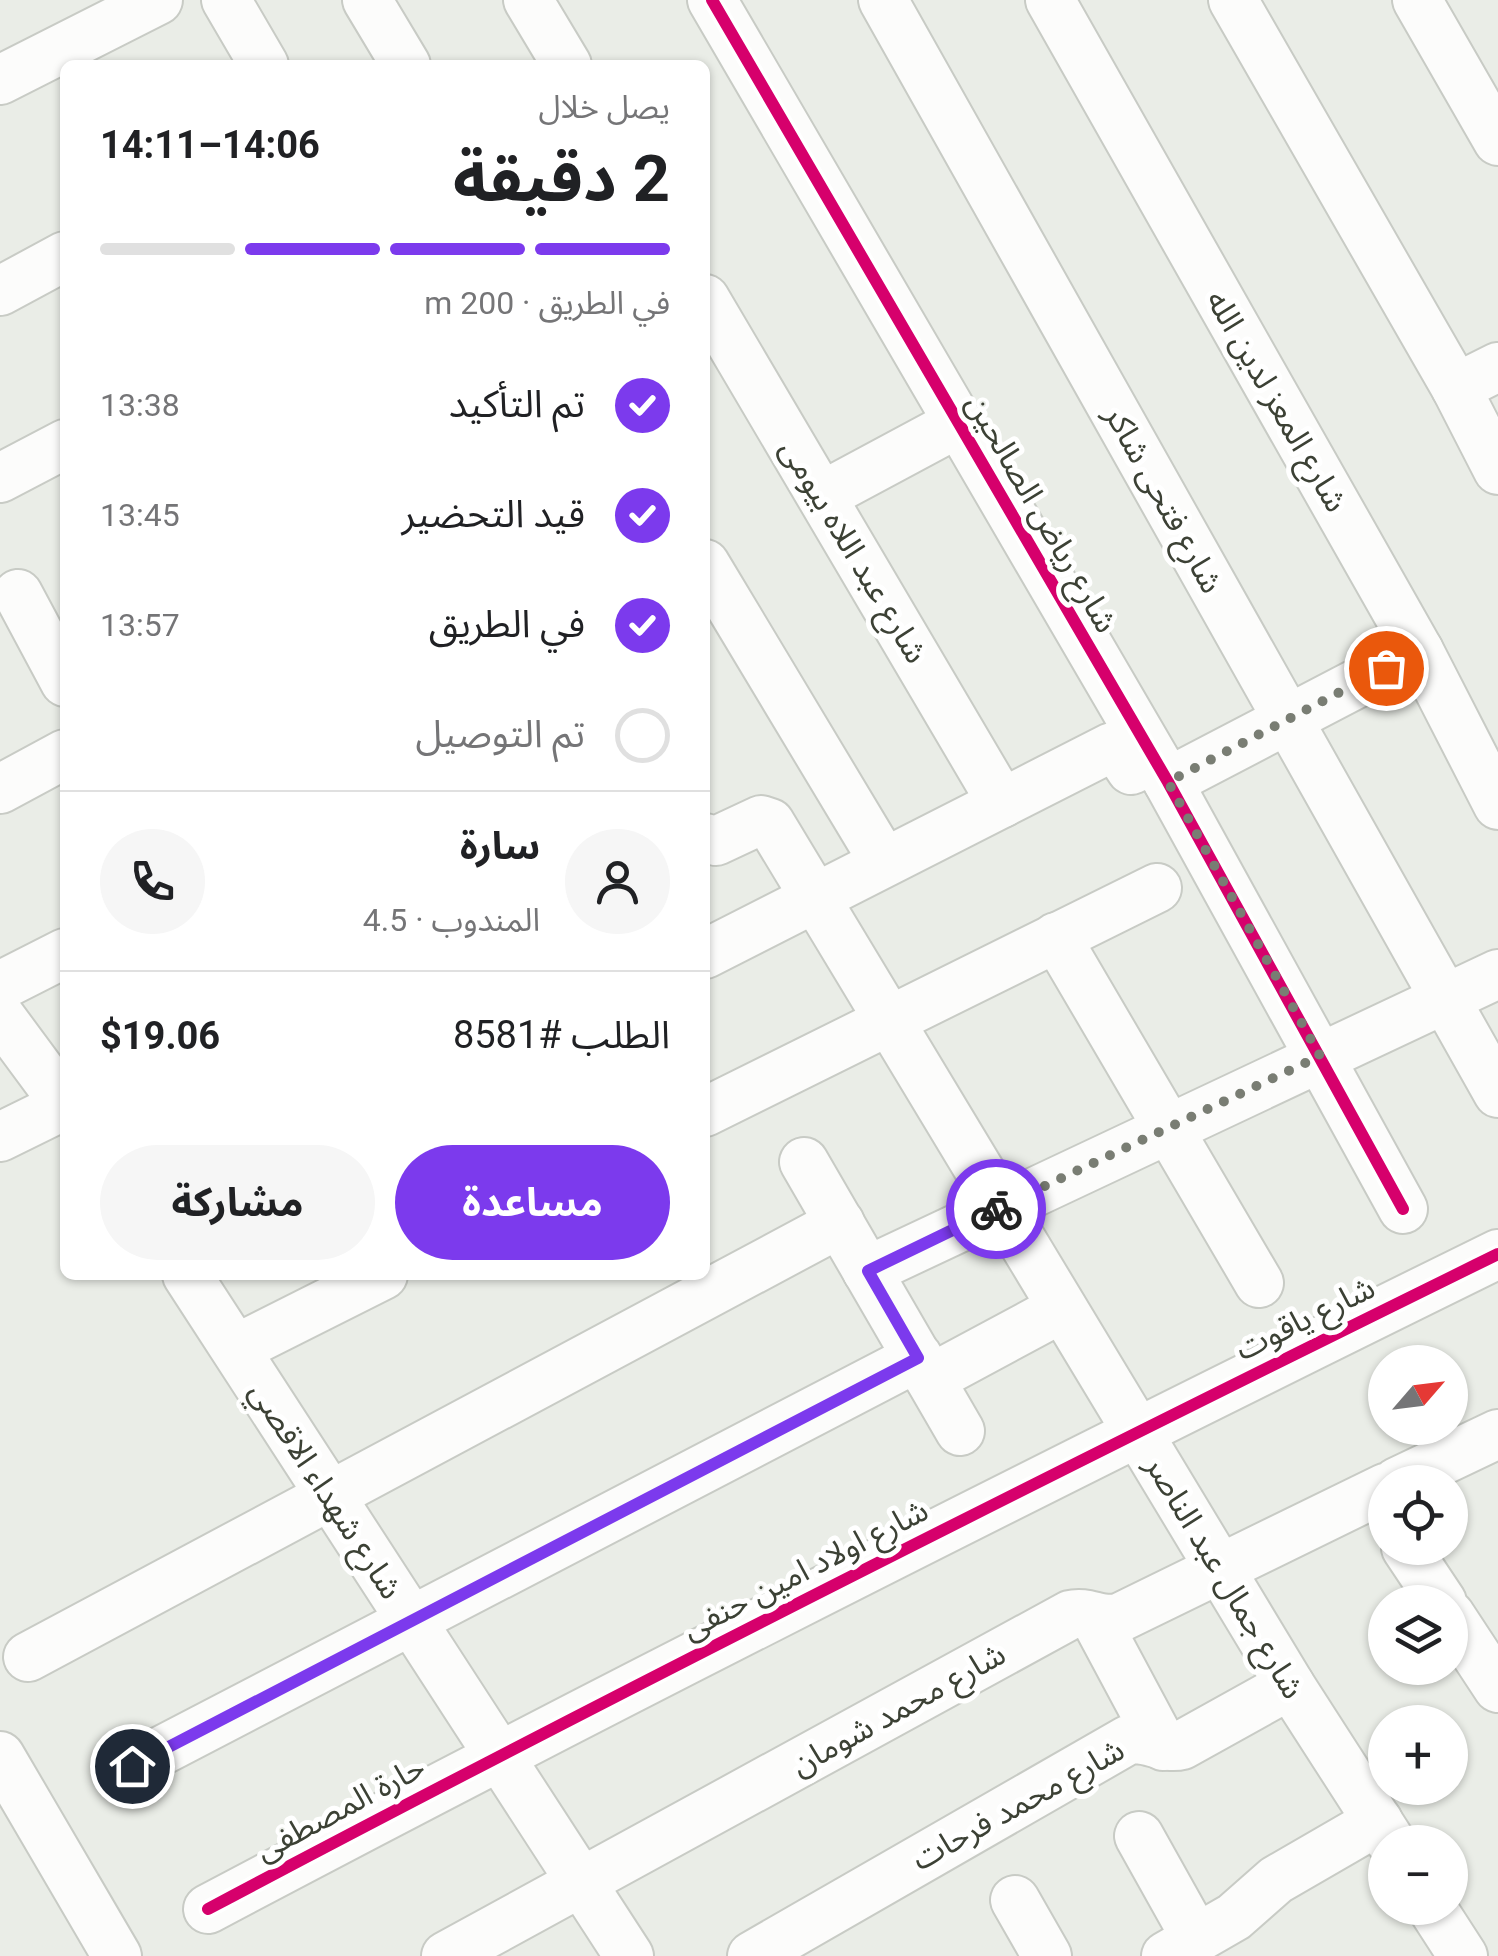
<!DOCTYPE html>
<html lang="ar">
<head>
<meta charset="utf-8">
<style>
  body { margin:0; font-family:Roboto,"Noto Sans Arabic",sans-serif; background:#f6f6f6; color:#202124; direction:rtl; height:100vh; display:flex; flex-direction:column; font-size:38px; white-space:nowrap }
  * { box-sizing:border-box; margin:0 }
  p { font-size:32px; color:#757577 }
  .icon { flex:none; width:55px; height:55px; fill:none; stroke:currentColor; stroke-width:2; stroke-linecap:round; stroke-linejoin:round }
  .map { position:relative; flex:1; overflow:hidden; direction:ltr }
  .drawer { position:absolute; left:60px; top:60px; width:650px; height:1220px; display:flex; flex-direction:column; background:#fff; border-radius:15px; box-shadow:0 2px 8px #0004; direction:rtl }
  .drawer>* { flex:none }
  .needle { width:65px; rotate:62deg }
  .tools { position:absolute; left:1368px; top:1345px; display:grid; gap:20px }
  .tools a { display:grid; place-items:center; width:100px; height:100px; border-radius:50%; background:#fff; box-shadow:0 2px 8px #0004; font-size:50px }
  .pin { position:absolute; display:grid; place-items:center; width:85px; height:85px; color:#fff; margin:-42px; border:5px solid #fff; border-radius:50%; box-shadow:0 2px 10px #0007 }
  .courier { position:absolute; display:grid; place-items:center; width:100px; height:100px; margin:-50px; border:8px solid #7c3aed; border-radius:50%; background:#fff; color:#222; box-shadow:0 2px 12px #0007 }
  .headline em { font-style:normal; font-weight:700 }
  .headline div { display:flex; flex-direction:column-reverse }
  .headline { display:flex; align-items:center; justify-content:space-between; height:170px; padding:0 40px }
  h1 { font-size:65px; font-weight:700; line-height:75px }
  .bar { display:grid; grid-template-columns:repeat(4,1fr); gap:15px 10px; align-content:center; height:120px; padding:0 40px }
  .bar i { height:12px; border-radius:8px; background:#e0e0e0 }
  .bar .selected { background:#7c3aed }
  .bar p { grid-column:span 4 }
  .line { display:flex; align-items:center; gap:25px; padding:0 40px; border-top:2px solid #e0e0e0 }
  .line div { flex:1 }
  .round { display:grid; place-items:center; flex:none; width:105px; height:105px; border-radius:52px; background:#f6f6f6 }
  ol { padding:0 40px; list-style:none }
  li { display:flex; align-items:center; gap:30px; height:110px }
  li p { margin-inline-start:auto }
  li .icon { padding:10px; border-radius:50%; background:#7c3aed; color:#fff; stroke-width:4 }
  li:last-child { color:#757577 }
  li i { width:55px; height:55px; border:5px solid #e0e0e0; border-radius:50% }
  .cta { display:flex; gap:20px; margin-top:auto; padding:20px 40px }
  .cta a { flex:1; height:115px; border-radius:60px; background:#7c3aed; color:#fff; font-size:40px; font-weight:700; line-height:115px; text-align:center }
  .cta a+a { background:#f6f6f6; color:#202124 }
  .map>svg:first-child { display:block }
</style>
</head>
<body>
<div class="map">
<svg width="1498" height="1956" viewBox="0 0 1498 1956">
  <rect width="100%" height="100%" fill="#eaede7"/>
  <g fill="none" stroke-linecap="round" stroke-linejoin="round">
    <!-- minor casing -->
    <g stroke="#c8cbc5" stroke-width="52">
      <g id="minor">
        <path d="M 226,0 L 264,65"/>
        <path d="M 367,0 L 406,65"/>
        <path d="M 528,0 L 567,65"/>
        <path d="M 712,0 L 1168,782 L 1403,1209"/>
        <path d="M 883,0 L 1498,1093"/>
        <path d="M 1050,0 L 1419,651 L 1498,805"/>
        <path d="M 1233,0 L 1456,388 L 1498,470"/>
        <path d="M 1417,0 L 1498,141"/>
        <path d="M 0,80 L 158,0"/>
        <path d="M 0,291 L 65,256"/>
        <path d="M 705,299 L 1002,803"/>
        <path d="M 1456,388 L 1498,367"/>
        <path d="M 0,478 L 65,444"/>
        <path d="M 822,496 L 958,423"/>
        <path d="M 705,564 L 884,862"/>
        <path d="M 18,594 L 65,682"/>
        <path d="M 1168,782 L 1419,651"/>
        <path d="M 0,789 L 65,754"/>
        <path d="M 705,838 L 716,841 L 761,820 L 770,823 L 1290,1685 L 1391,1842"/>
        <path d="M 1056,937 L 1259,1283"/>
        <path d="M 705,954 L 1112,747 L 1117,749 L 1131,770 L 1154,759"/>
        <path d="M 0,986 L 65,953"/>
        <path d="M 0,1016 L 65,1104"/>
        <path d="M 705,1112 L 1157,888"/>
        <path d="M 0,1137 L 65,1105"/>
        <path d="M 804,1162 L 960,1431"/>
        <path d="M 867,1271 L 1498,974"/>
        <path d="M 187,1275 L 629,1956"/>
        <path d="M 236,1349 L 383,1275"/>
        <path d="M 930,1379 L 1062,1308"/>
        <path d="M 1397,1482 L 1498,1434"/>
        <path d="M 1406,1548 L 1442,1602"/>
        <path d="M 1450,1615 L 1498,1688"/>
        <path d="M 1094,1617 L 1163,1746"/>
        <path d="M 28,1657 L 840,1223"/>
        <path d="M 0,1756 L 117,1956"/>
        <path d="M 132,1766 L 918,1357"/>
        <path d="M 1139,1836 L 1196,1938"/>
        <path d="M 1015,1900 L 1047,1956"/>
        <path d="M 1432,1908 L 1463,1956"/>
        <path d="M 208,1909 C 634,1683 1065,1467 1498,1254"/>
        <path d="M 446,1956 L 1070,1615 C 1089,1610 1102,1624 1121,1617 L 1385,1488"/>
        <path d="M 752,1956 L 1128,1740 C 1148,1736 1163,1750 1182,1745 L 1290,1685"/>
        <path d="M 1166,1956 L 1234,1917 L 1276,1880 L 1378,1821"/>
      </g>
    </g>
    <!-- minor -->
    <use href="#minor" stroke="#fcfcfb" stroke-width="48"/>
    <!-- cycleway casing -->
    <g stroke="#fff" stroke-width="19">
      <g id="cycleway">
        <path d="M 712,0 L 1168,782 L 1403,1209"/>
        <path d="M 208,1909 C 634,1683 1065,1467 1498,1254"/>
      </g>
    </g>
    <!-- cycleway -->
    <use href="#cycleway" stroke="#d6006c" stroke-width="12"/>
  </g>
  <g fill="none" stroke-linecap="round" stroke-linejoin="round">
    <!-- done -->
    <path stroke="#797d73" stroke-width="10" stroke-dasharray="0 18" d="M 996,1209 L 1320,1056 L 1168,782 L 1386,668"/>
    <!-- route -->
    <path stroke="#7c3aed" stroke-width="12" d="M 132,1766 L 918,1358 L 868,1271 L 996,1209"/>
  </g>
  <g text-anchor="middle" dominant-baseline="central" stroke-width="10" stroke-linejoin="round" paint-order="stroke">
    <!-- street labels -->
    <g font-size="32" fill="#3c4135" stroke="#fff">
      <text transform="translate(1277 401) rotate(60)">شارع المعز لدين الله</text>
      <text transform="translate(1164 499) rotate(61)">شارع فتحى شاكر</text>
      <text transform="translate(1042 513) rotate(60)">شارع رياض الصالحين</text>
      <text transform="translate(854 551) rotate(59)">شارع عبد اللاه بيومى</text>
      <text transform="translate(1305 1318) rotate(-26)">شارع ياقوت</text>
      <text transform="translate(326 1490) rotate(57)">شارع شهداء الاقصي</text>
      <text transform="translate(805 1569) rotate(-27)">شارع اولاد امين حنفى</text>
      <text transform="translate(1225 1577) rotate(59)">شارع جمال عبد الناصر</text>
      <text transform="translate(898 1709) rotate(-29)">شارع محمد شومان</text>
      <text transform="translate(1018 1804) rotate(-29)">شارع محمد فرحات</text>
      <text transform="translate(340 1808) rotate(-28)">حارة المصطفى</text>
    </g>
  </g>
</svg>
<div class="tools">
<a><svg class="needle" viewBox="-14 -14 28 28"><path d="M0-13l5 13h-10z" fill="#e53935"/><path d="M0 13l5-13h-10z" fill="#757577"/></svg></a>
<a><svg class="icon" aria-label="locate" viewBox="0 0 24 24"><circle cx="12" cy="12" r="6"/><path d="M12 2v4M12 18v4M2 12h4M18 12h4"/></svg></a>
<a><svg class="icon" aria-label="layers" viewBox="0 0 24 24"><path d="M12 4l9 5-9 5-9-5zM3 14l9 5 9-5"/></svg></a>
<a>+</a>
<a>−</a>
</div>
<div class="pin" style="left:1386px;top:668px;background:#ea580c"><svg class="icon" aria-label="bag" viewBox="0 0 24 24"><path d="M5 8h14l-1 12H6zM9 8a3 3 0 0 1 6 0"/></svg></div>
<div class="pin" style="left:132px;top:1766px;background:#1f2937"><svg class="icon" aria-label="home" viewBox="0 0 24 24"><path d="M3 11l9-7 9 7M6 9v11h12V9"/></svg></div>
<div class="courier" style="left:996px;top:1209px"><svg class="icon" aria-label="bike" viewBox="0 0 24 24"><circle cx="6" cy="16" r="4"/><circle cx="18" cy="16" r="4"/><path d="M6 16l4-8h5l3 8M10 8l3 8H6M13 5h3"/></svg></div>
<section class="drawer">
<div class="headline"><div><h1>2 دقيقة</h1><p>يصل خلال</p></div><em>14:06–14:11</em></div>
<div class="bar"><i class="selected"></i><i class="selected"></i><i class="selected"></i><i></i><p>في الطريق · 200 m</p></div>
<ol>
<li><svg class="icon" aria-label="check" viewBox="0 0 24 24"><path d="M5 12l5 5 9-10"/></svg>تم التأكيد<p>13:38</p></li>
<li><svg class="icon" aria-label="check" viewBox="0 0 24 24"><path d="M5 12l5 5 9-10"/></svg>قيد التحضير<p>13:45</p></li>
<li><svg class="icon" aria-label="check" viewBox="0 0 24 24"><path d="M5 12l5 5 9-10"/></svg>في الطريق<p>13:57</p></li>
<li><i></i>تم التوصيل</li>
</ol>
<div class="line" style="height:180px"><a class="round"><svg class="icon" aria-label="person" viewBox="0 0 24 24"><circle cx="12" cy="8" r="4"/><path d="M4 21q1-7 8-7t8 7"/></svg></a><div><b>سارة</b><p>المندوب · 4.5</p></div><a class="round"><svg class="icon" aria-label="phone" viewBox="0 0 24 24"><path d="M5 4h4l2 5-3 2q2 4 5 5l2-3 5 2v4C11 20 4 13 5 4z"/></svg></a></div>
<div class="line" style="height:130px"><div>الطلب #8581</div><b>$19.06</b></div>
<div class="cta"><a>مساعدة</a><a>مشاركة</a></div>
</section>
</div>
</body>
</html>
